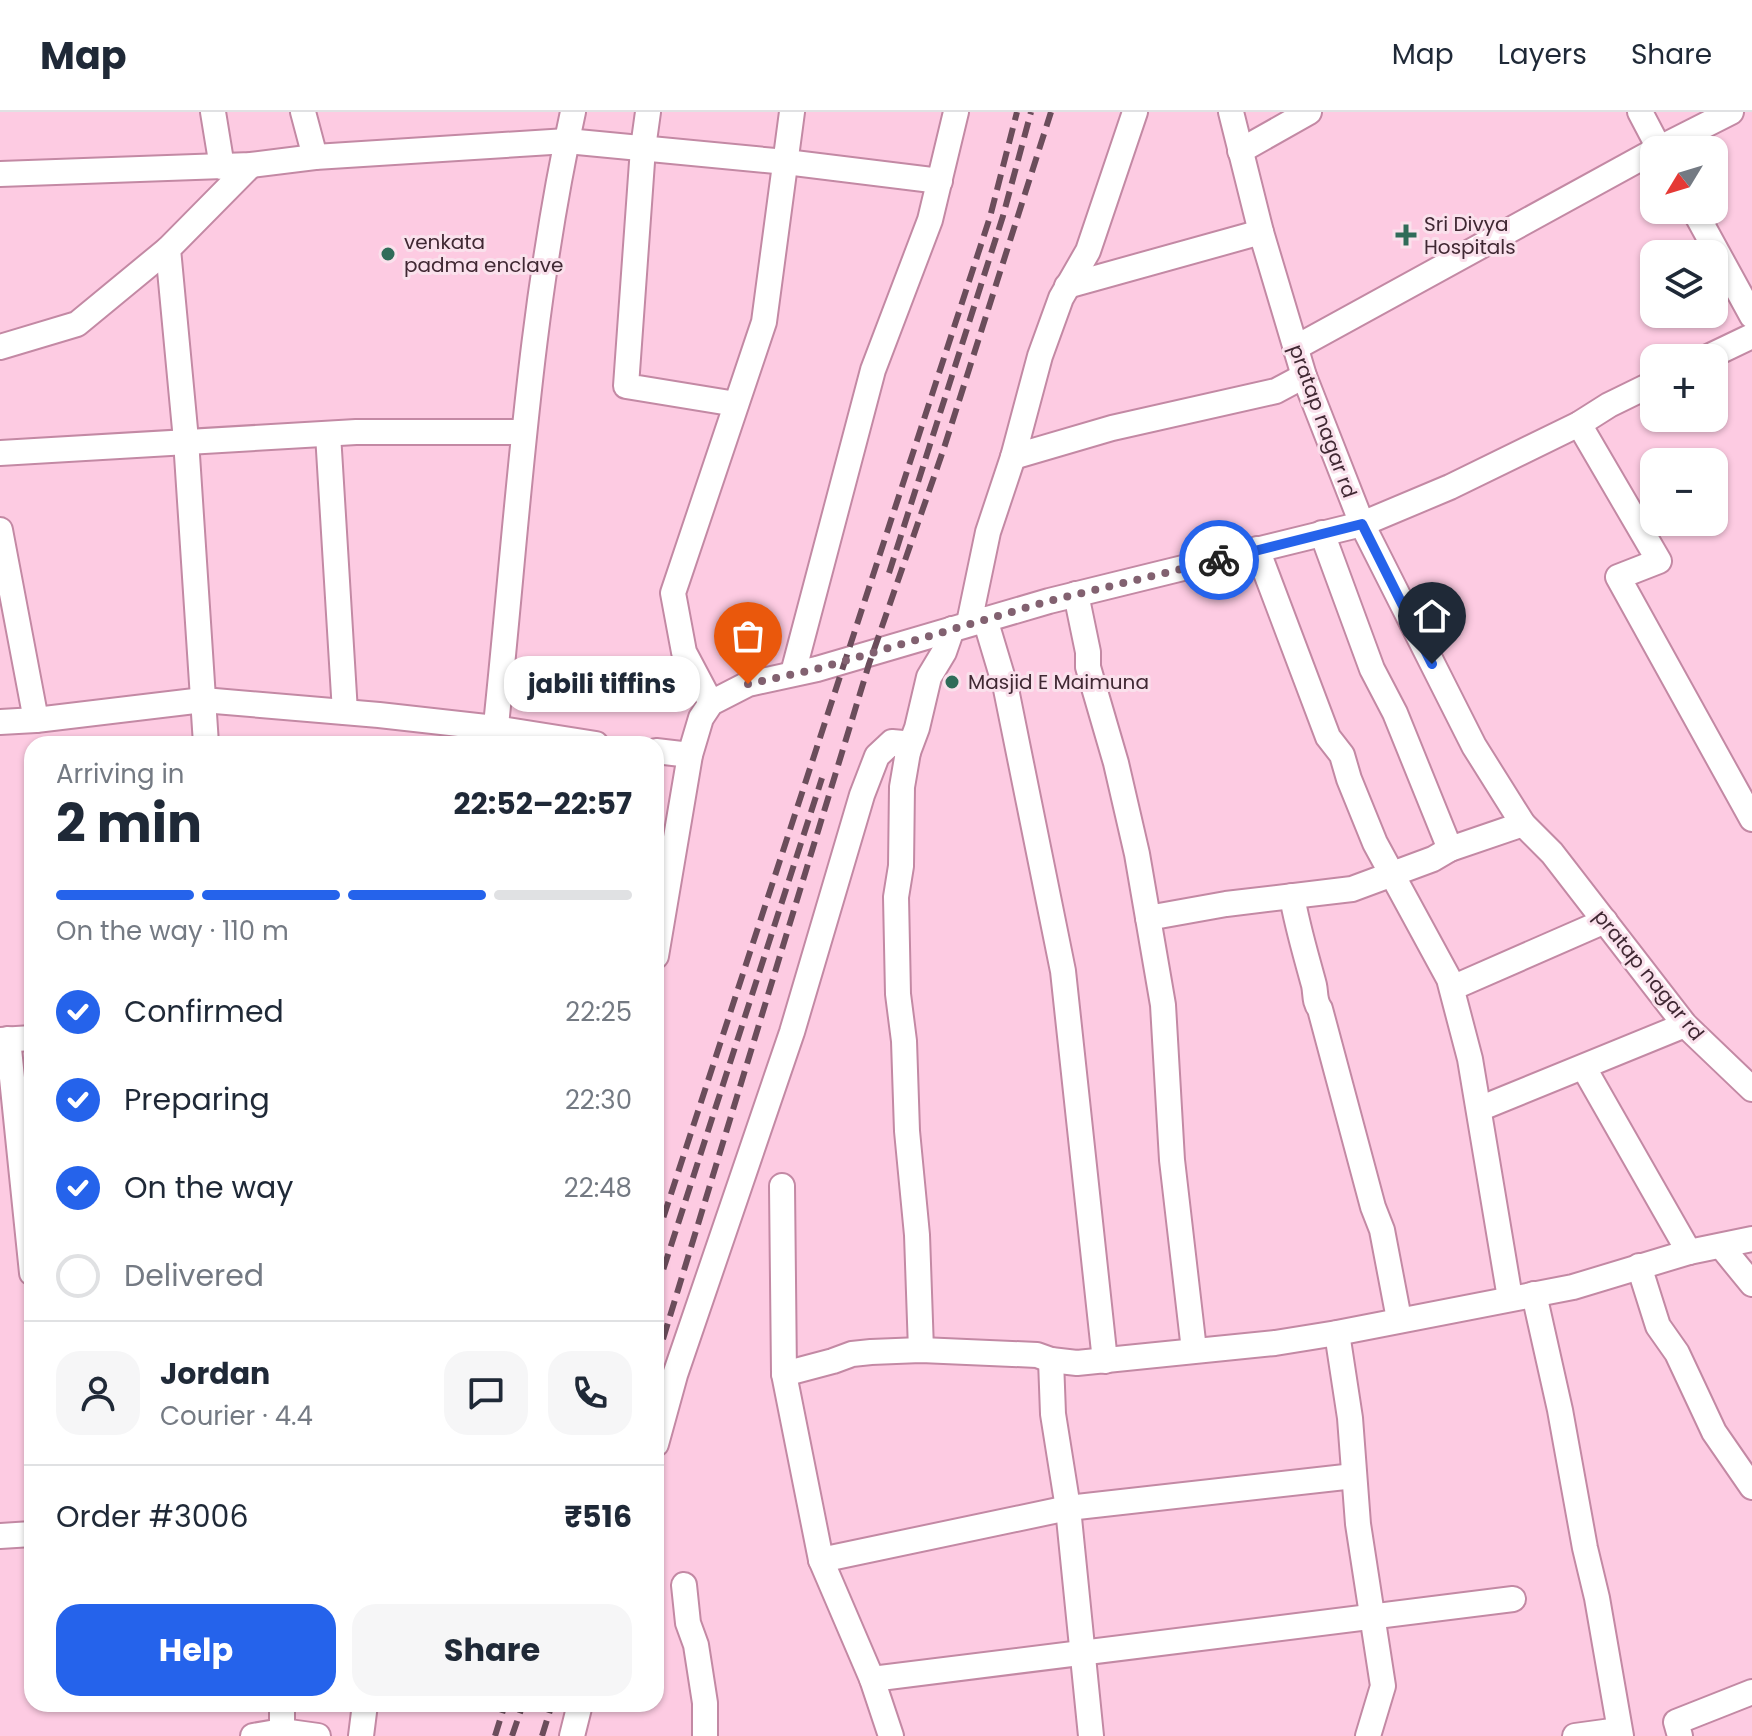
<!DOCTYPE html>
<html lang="en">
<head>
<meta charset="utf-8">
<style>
  body { margin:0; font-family:Poppins,sans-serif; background:#f6f6f7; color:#1f2937; height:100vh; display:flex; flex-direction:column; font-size:30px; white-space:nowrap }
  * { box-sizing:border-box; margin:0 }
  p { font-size:26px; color:#747a83 }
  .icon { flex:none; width:44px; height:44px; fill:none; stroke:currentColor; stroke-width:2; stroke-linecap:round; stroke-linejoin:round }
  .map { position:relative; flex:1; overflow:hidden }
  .panel { position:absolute; left:24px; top:624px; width:640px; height:976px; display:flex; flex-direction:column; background:#fff; border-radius:24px; box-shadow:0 2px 6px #0004 }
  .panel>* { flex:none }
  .needle { width:52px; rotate:232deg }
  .controls { position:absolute; left:1640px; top:24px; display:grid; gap:16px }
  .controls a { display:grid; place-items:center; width:88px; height:88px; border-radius:16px; background:#fff; box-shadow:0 2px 6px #0004; font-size:40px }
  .pin { position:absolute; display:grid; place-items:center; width:68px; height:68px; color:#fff; margin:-82px -34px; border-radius:50% 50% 50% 0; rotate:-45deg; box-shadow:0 0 8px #0007 }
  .pin .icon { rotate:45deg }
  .courier { position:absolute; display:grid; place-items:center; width:80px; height:80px; margin:-40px; border:6px solid #2563eb; border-radius:50%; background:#fff; color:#222; box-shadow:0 2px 10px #0007 }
  .bubble { position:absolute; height:56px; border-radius:24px; background:#fff; box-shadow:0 2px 6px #0004; font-size:26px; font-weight:700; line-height:56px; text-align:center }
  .head em { font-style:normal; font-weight:700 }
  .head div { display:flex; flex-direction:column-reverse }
  .head { display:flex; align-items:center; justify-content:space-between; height:136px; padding:0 32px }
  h1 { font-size:52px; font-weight:700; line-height:60px }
  .bar { display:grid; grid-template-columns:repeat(4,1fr); gap:12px 8px; align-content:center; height:96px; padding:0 32px }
  .bar i { height:10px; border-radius:6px; background:#e0e1e3 }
  .bar .active { background:#2563eb }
  .bar p { grid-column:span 4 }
  .line { display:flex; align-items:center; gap:20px; padding:0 32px; border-top:2px solid #e0e1e3 }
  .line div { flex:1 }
  .round { display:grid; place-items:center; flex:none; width:84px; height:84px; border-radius:24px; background:#f6f6f7 }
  ol { padding:0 32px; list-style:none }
  li { display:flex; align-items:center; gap:24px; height:88px }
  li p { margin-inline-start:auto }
  li .icon { padding:8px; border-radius:50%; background:#2563eb; color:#fff; stroke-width:4 }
  li:last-child { color:#747a83 }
  li i { width:44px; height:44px; border:4px solid #e0e1e3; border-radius:50% }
  .button { display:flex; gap:16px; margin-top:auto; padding:16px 32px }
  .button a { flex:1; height:92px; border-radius:24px; background:#2563eb; color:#fff; font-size:32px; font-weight:700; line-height:92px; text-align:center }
  .button a+a { background:#f6f6f7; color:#1f2937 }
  header { display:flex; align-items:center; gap:48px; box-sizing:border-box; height:112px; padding:0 40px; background:#fff; border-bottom:2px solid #e0e1e3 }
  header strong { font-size:38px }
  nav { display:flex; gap:44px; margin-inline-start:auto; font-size:28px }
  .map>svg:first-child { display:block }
</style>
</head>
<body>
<header>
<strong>Map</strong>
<nav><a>Map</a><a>Layers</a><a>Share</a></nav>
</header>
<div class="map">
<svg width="1752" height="1624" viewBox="0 0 1752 1624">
  <rect width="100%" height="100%" fill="#fdcbe2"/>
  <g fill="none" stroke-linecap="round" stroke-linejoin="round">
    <!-- minor casing -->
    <g stroke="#c389a4" stroke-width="28">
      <g id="minor">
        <path d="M 213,0 L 222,55"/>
        <path d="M 303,0 L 315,45"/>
        <path d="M 648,0 L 643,36 L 626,274 L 736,292"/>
        <path d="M 1135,0 L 1088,139 L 1061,186 L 1040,244 L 1013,345 L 1112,316 L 1276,279 L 1304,264"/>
        <path d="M 1231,0 L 1261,120 L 1304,264 L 1362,412 L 1474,634 L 1523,712 L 1552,741 L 1685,913 L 1752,977"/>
        <path d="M 1640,0 L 1660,38"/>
        <path d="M 1656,38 L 1731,0"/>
        <path d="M 1240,39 L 1309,0"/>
        <path d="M 0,62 L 251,53 L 315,45 L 567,29 L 786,50 L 940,69"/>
        <path d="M 1694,98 L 1752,204"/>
        <path d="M 1067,174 L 1261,120"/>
        <path d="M 0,235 L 77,212 L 168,137"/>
        <path d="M 1295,236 L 1654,39"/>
        <path d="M 1706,246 L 1752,224"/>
        <path d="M 1579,312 L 1659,449 L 1618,465 L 1752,707"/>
        <path d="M 328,322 L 345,600"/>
        <path d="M 0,341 L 356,320 L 522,320"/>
        <path d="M 0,418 L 36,608"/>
        <path d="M 1257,437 L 1328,625 L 1342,643 L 1349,667 L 1375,731 L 1449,867 L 1470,947 L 1510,1186"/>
        <path d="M 1076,482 L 1088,540 L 1088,555 L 1116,651 L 1137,742 L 1163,893 L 1172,1048 L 1194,1238"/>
        <path d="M 985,507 L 1006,577 L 1063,859 L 1105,1249"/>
        <path d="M 969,511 L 988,420 L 1013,345"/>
        <path d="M 793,561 L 873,258 L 930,108 L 956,0"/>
        <path d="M 711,591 L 684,540 L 673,481 L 764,210 L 792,0"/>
        <path d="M 0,610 L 36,608 L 203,588 L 379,603 L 495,616 L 596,632"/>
        <path d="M 206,632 L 186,328 L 168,137 L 251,53"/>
        <path d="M 494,632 C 517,421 527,208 573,0"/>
        <path d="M 656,639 L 690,643"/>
        <path d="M 908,640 L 917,616 L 929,565 L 944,540 L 952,517"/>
        <path d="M 1450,737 L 1523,712"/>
        <path d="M 1292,784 C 1297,814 1306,843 1314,873 C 1316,882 1314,889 1320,897 L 1373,1095 L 1382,1118 L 1399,1207"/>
        <path d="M 1148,806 L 1226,792 L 1352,777 L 1433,747 L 1450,737 L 1395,601 L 1372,557 L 1322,421"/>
        <path d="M 656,844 L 690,643 L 701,606 L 711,591 L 748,572 L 817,557 L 1049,489 L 1362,412 L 1450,375 L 1579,312 L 1609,293 L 1654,271"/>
        <path d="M 1452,876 L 1605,809"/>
        <path d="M 8,927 L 32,1161"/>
        <path d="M 0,928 L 32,926"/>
        <path d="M 1584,956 L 1689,1140"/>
        <path d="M 1479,997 L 1685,913"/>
        <path d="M 782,1074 L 784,1262 L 821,1448 L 872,1567 L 891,1624"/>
        <path d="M 1721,1134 L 1752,1172"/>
        <path d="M 1639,1154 L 1658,1214 L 1677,1241 L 1714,1320 L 1752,1375"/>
        <path d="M 1534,1182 L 1560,1298 L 1585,1436 L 1597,1486 L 1621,1624"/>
        <path d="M 1337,1221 L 1350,1306 L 1358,1412 L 1383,1574 L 1368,1624"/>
        <path d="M 1051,1248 L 1053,1302 L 1068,1396 L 1091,1624"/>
        <path d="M 784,1262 L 833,1249 L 852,1242 L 871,1240 L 921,1238 L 1037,1243 L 1051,1248 L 1077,1251 L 1275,1231 L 1337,1221 L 1573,1175 L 1689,1140 L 1752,1127"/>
        <path d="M 656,1332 L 675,1263 L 792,920 L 862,683 L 877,644 L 892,630 L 903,631 L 908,640 L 902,675 L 901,754 L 896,785 L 898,882 L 904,929 L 907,1019 L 917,1123 L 921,1238"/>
        <path d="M 0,1424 L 32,1422"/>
        <path d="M 821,1448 L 1068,1396 L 1354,1364"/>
        <path d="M 684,1473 L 688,1511 L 696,1533 L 705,1591 L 705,1624"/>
        <path d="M 872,1567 L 1513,1487"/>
        <path d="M 282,1619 L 282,1592"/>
        <path d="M 253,1624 L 282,1619 L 318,1624"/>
        <path d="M 361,1624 L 365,1592"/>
        <path d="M 572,1624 L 580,1592"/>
        <path d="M 1575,1624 L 1619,1618"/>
        <path d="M 1680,1624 L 1676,1610 L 1752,1580"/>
      </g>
    </g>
    <!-- minor -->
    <use href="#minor" stroke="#fff" stroke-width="24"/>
    <!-- rail -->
    <g stroke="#6b4d5b" stroke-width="6" stroke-dasharray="16 8" stroke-linecap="butt">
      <path d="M 889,461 L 1003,104 L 1031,0"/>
      <path d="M 656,1128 L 990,105 L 1017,0"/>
      <path d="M 656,1180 L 822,666"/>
      <path d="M 656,1250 L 869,552 L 944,336 L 1051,0"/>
      <path d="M 495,1624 L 505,1592"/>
      <path d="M 512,1624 L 523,1592"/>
      <path d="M 542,1624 L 552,1592"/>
    </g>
  </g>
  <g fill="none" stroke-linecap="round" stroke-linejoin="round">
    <!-- done -->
    <path stroke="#826170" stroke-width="8" stroke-dasharray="0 14.4" d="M 748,572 L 817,557 L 1049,489 L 1219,448"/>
    <!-- route -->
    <path stroke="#2563eb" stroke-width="10" d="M 1219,448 L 1362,412 L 1432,552"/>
  </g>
  <!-- markers -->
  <g fill="#2f6c59" stroke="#fae1ec" stroke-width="3">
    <path d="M1402 111h8v8h8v8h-8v8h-8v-8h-8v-8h8z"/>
    <circle cx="388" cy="142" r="8"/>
    <circle cx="952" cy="570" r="8"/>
  </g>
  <g text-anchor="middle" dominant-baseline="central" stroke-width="6" stroke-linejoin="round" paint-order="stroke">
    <!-- poi labels -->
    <g font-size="20" fill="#402833" stroke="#fae1ec" text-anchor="start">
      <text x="1424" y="112">Sri Divya<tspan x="1424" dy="23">Hospitals</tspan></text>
      <text x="404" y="130">venkata<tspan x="404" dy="23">padma enclave</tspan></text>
      <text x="968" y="570">Masjid E Maimuna</text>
    </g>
    <!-- street labels -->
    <g font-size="20" fill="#402833" stroke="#fae1ec">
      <text transform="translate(1323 309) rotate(70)">pratap nagar rd</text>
      <text transform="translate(1649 863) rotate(51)">pratap nagar rd</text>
    </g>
  </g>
</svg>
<div class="controls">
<a><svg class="needle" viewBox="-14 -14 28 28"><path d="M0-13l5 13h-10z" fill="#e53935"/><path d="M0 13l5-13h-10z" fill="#747a83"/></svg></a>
<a><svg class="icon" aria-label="layers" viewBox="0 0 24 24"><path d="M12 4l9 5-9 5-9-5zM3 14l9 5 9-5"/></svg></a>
<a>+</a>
<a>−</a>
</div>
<div class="pin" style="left:748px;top:572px;background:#ea580c"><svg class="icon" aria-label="bag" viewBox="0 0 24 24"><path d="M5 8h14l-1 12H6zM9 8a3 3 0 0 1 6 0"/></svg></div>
<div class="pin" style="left:1432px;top:552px;background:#1f2937"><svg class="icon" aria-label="home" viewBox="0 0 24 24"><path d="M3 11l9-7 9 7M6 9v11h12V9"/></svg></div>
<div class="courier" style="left:1219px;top:448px"><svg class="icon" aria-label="bike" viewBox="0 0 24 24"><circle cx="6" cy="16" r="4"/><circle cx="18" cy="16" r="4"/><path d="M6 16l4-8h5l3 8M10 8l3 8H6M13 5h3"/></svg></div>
<div class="bubble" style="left:504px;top:544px;width:196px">jabili tiffins</div>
<section class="panel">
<div class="head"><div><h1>2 min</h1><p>Arriving in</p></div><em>22:52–22:57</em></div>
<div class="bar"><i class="active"></i><i class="active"></i><i class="active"></i><i></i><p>On the way · 110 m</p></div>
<ol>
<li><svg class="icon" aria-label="check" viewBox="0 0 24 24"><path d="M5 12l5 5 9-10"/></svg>Confirmed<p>22:25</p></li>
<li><svg class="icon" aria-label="check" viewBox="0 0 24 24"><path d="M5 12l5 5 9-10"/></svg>Preparing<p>22:30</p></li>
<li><svg class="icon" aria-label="check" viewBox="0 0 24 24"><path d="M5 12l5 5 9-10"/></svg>On the way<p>22:48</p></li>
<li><i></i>Delivered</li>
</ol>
<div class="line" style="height:144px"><a class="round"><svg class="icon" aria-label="person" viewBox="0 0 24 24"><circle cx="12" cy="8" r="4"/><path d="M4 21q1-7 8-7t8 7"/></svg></a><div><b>Jordan</b><p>Courier · 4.4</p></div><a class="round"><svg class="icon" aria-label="chat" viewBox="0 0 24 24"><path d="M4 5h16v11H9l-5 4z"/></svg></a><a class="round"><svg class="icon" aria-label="phone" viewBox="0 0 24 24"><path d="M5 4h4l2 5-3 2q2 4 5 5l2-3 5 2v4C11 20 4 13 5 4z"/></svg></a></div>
<div class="line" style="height:104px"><div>Order #3006</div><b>₹516</b></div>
<div class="button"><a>Help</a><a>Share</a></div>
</section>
</div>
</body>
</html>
